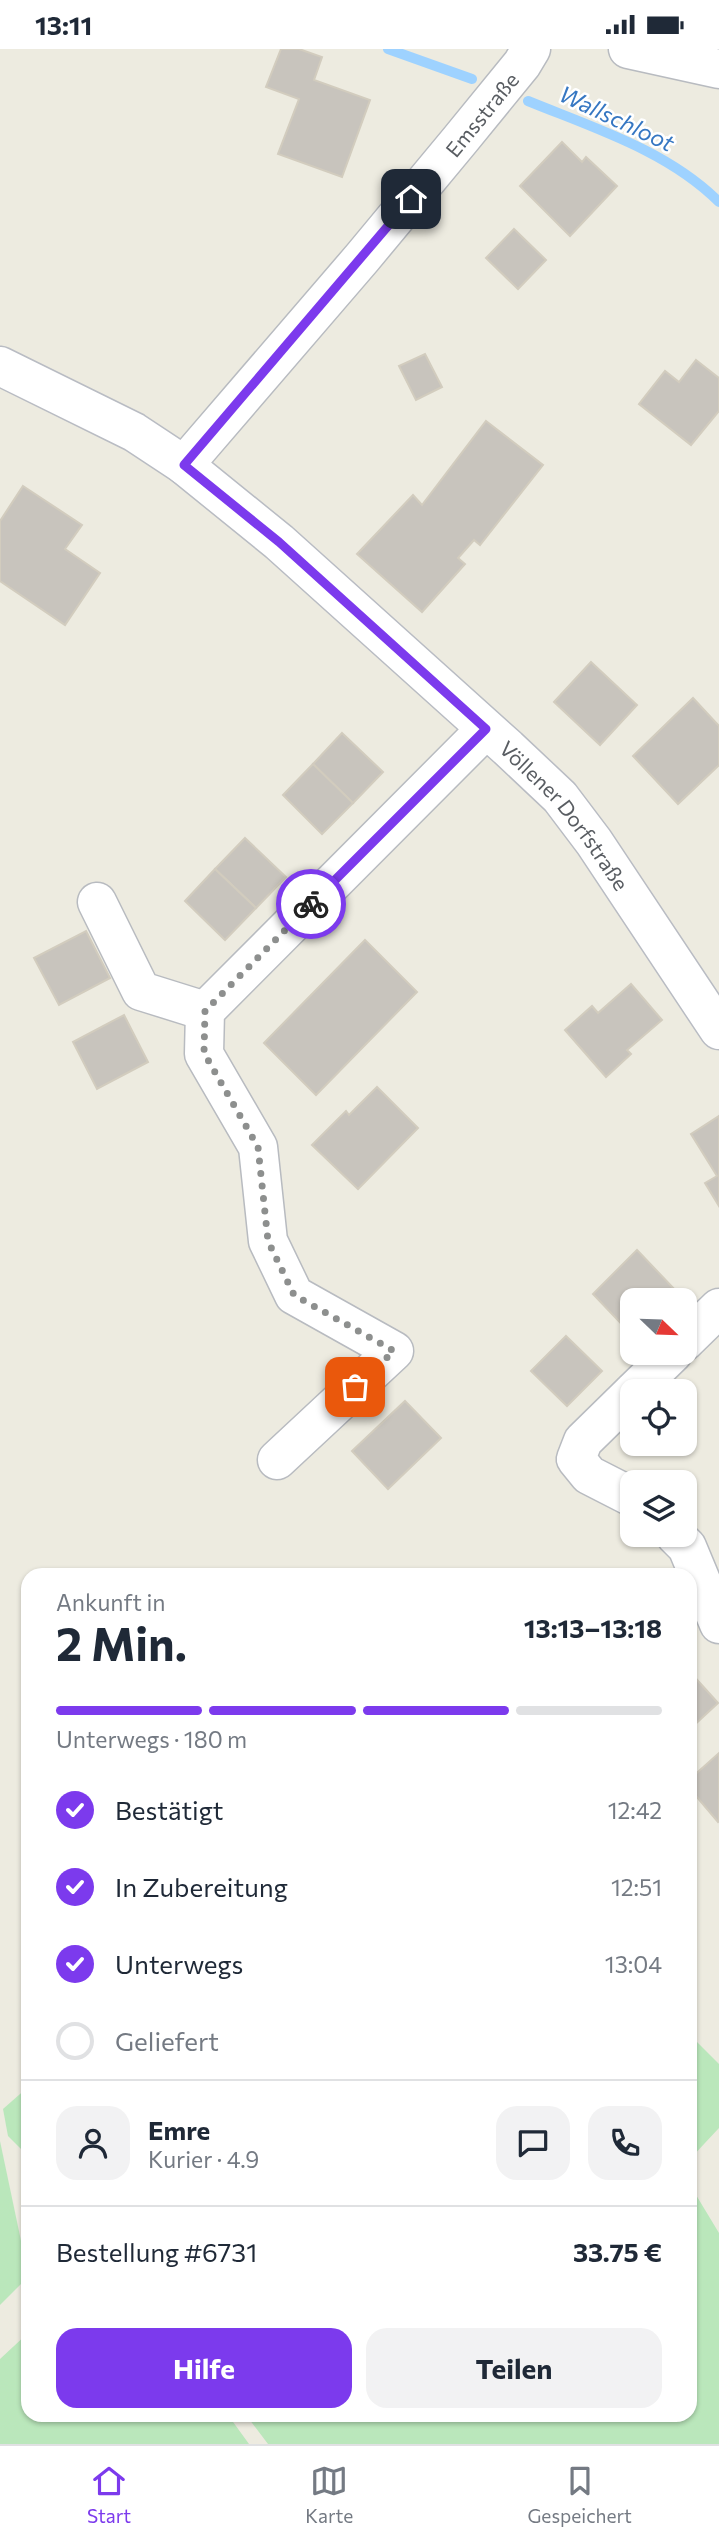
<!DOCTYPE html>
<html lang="de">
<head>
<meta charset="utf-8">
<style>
  body { margin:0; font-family:Commissioner,sans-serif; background:#f2f2f3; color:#1f2937; height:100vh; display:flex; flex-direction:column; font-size:26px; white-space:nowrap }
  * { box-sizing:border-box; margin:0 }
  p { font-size:23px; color:#747a83 }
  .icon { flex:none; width:38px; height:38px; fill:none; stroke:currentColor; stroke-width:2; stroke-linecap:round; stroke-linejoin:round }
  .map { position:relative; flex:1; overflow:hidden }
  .drawer { position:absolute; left:21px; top:1519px; width:676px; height:854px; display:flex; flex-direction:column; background:#fff; border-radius:21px; box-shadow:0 2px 5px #0004 }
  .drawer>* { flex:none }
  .needle { width:46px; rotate:113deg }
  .controls { position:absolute; left:620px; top:1239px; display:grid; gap:14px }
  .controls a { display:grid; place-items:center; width:77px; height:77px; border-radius:14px; background:#fff; box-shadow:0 2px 5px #0004; font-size:35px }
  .pin { position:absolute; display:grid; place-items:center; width:60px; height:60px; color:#fff; margin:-30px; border-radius:14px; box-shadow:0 4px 10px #0006 }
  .courier { position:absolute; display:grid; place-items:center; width:70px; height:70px; margin:-35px; border:5px solid #7c3aed; border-radius:50%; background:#fff; color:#222; box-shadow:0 2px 9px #0007 }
  .overview em { font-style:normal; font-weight:700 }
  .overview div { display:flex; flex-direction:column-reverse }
  .overview { display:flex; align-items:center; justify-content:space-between; height:119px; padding:0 35px }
  h1 { font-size:46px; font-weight:700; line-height:52px }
  .bar { display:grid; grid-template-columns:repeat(4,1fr); gap:10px 7px; align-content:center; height:84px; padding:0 35px }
  .bar i { height:9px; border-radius:5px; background:#e0e1e3 }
  .bar .on { background:#7c3aed }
  .bar p { grid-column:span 4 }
  .line { display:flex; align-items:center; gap:18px; padding:0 35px; border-top:2px solid #e0e1e3 }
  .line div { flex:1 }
  .round { display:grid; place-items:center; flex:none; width:74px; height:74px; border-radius:21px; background:#f2f2f3 }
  ol { padding:0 35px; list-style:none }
  li { display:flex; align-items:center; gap:21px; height:77px }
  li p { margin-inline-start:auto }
  li .icon { padding:7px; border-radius:50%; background:#7c3aed; color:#fff; stroke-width:4 }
  li:last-child { color:#747a83 }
  li i { width:38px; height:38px; border:4px solid #e0e1e3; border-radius:50% }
  .cta { display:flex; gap:14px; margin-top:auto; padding:14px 35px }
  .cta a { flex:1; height:80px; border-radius:21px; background:#7c3aed; color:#fff; font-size:28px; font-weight:700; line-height:80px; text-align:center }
  .cta a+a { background:#f2f2f3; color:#1f2937 }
  .status { display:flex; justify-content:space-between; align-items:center; height:49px; padding:0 35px; background:#fff; direction:ltr }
  .status svg { height:19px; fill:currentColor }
  .dock { display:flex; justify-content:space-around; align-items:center; height:98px; border-top:2px solid #e0e1e3; background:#fff; font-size:19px; color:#747a83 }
  .dock a { display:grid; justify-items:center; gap:4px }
  .dock .on { color:#7c3aed }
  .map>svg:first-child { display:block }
</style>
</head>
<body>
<div class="status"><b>13:11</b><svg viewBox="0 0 49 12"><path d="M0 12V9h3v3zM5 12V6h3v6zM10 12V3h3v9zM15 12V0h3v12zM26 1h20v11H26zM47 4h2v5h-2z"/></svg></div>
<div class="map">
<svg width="719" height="2395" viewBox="0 0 719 2395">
  <rect width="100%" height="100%" fill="#edebe0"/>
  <!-- green -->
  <g fill="#bae7bb">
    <path d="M 690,1986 L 719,2015 L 719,2079 L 690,2110 Z"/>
    <path d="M 28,2038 L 28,2107 L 8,2087 L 3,2060 Z"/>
    <path d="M 0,2092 L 28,2225 L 28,2228 L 0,2256 Z"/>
    <path d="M 690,2136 L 719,2184 L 719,2395 L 268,2395 L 246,2366 L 690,2366 Z"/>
    <path d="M 28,2284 L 28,2366 L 228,2366 L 249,2395 L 0,2395 L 0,2310 Z"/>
  </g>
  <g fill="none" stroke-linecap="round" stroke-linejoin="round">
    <!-- stream -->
    <g stroke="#9ed2ff" stroke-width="10">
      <path d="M 388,0 L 472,30"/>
      <path d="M 528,52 C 594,79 668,102 719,153"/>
    </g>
  </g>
  <!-- building -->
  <g fill="#c8c4bd" stroke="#d2ccbe" stroke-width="2">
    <path d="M 281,0 L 299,0 L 322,8 L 314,31 L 370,51 L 342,128 L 278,105 L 299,50 L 266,38 Z"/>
    <path d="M 562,93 L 582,113 L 586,108 L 617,137 L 570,187 L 520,137 Z"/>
    <path d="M 514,180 L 546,211 L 518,240 L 486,209 Z"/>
    <path d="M 425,305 L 442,338 L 416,351 L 399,317 Z"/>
    <path d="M 696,311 L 719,329 L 719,362 L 691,396 L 639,355 L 665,322 L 679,333 Z"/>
    <path d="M 486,372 L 543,416 L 480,496 L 474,491 L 458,509 L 465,515 L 422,563 L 357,505 L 413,446 L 422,456 Z"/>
    <path d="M 23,437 L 82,476 L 65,500 L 100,524 L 65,576 L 0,532 L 0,472 Z"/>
    <path d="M 591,613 L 637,656 L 600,696 L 554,653 Z"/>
    <path d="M 693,649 L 719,677 L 719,716 L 678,755 L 633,707 Z"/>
    <path d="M 342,684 L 383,723 L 353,754 L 313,715 Z"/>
    <path d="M 313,715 L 353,754 L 322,785 L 283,746 Z"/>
    <path d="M 245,789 L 286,828 L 256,859 L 215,820 Z"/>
    <path d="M 215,820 L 256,859 L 225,891 L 185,852 Z"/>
    <path d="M 86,882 L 110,929 L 59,956 L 34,909 Z"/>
    <path d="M 365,891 L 417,943 L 316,1046 L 264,994 Z"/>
    <path d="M 631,935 L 662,971 L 627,1001 L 631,1005 L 606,1028 L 565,981 L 592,957 L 598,964 Z"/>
    <path d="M 124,966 L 148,1013 L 97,1040 L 73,993 Z"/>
    <path d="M 377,1038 L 418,1079 L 358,1140 L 312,1096 L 346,1062 L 349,1066 Z"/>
    <path d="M 719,1067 L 719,1157 L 705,1134 L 717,1127 L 691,1085 Z"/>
    <path d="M 637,1201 L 678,1244 L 671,1251 L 632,1251 L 632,1286 L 593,1245 Z"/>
    <path d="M 566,1287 L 602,1322 L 567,1357 L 531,1322 Z"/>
    <path d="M 405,1352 L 441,1389 L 388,1440 L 352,1402 Z"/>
    <path d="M 690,1623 L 718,1654 L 690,1680 Z"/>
    <path d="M 719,1704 L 719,1772 L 718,1773 L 690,1740 L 690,1730 Z"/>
  </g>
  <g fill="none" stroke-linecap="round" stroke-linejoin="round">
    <!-- street casing -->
    <g stroke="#b8bbc0" stroke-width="41">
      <g id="street">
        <path d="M 628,0 L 719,20"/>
        <path id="s1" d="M 184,416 L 362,209 L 460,91 L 522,15 L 531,0"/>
        <path d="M 97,853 L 141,942 L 205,962"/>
        <path d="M 684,1293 L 719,1259"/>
        <path d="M 634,1342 L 673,1304"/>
        <path d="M 632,1344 L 583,1392 L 576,1410 L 589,1426 L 632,1448"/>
        <path d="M 277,1411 L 394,1302 L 294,1246 L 268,1192 L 258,1098 L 204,1005 L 205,962 L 486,680"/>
        <path d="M 675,1486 L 687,1498 L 719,1575"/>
      </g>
    </g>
    <!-- secondary casing -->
    <g stroke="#b9bcc3" stroke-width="41">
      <g id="secondary">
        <path id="s2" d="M 0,317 L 134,383 L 184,416 L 279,493 L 508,699 L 560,748 L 594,793 L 719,981"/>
      </g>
    </g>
    <!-- street -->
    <use href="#street" stroke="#fff" stroke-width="38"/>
    <!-- secondary -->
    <use href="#secondary" stroke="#fff" stroke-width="38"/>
  </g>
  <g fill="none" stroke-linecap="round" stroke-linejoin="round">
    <!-- done -->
    <path stroke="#8d8f8e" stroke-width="7" stroke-dasharray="0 12.6" d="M 311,855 L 205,962 L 204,1004 L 258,1098 L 268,1192 L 294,1246 L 394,1302 L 355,1338"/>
    <!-- route -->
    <path stroke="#7c3aed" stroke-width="9" d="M 311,855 L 486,680 L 279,493 L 184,416 L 411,150"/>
  </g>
  <g text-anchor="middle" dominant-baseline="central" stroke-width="5" stroke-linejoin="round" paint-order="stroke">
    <!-- street labels -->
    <g font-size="21" fill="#595d62" stroke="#fff">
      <text stroke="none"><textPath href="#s1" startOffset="460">Emsstraße</textPath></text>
      <text stroke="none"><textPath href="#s2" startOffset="728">Völlener Dorfstraße</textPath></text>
    </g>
    <!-- water labels -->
    <g font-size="23" font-style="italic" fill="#3677c2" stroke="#fff">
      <text transform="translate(617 69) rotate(25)">Wallschloot</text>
    </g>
  </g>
</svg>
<div class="controls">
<a><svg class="needle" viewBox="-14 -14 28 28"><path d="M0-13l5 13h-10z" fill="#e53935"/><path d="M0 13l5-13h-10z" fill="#747a83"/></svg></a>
<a><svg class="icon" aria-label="locate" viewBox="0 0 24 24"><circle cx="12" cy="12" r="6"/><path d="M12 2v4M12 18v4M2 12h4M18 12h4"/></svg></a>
<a><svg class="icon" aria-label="layers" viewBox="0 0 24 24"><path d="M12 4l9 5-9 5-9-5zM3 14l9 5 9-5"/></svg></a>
</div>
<div class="pin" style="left:355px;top:1338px;background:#ea580c"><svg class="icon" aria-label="bag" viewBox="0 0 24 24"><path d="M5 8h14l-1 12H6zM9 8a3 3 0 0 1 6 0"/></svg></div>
<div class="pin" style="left:411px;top:150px;background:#1f2937"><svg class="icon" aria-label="home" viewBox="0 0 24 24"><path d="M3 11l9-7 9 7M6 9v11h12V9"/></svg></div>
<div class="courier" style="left:311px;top:855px"><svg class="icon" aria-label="bike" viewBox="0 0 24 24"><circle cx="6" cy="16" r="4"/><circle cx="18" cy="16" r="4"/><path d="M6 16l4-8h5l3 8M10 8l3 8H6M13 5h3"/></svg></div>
<section class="drawer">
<div class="overview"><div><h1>2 Min.</h1><p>Ankunft in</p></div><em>13:13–13:18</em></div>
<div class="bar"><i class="on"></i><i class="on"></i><i class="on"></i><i></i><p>Unterwegs · 180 m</p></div>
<ol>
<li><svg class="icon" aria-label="check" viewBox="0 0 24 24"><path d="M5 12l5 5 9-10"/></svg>Bestätigt<p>12:42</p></li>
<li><svg class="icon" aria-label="check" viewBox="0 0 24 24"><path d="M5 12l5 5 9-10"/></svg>In Zubereitung<p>12:51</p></li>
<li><svg class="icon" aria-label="check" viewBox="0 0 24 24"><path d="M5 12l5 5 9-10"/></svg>Unterwegs<p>13:04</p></li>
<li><i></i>Geliefert</li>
</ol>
<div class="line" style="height:126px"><a class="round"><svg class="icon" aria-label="person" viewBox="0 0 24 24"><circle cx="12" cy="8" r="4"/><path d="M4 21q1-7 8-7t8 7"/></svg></a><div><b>Emre</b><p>Kurier · 4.9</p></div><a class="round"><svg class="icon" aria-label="chat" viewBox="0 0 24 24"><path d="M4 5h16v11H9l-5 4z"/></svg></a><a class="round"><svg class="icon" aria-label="phone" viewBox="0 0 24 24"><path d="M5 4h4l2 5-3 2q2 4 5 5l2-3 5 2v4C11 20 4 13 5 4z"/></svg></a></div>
<div class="line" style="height:91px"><div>Bestellung #6731</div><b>33.75 €</b></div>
<div class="cta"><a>Hilfe</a><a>Teilen</a></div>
</section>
</div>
<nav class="dock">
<a class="on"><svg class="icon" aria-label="home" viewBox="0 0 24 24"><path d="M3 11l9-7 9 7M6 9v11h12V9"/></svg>Start</a>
<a><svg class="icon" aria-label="map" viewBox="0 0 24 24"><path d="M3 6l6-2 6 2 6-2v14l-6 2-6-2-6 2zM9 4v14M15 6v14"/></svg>Karte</a>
<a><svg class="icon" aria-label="saved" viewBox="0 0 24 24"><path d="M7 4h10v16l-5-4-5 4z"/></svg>Gespeichert</a>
</nav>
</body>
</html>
